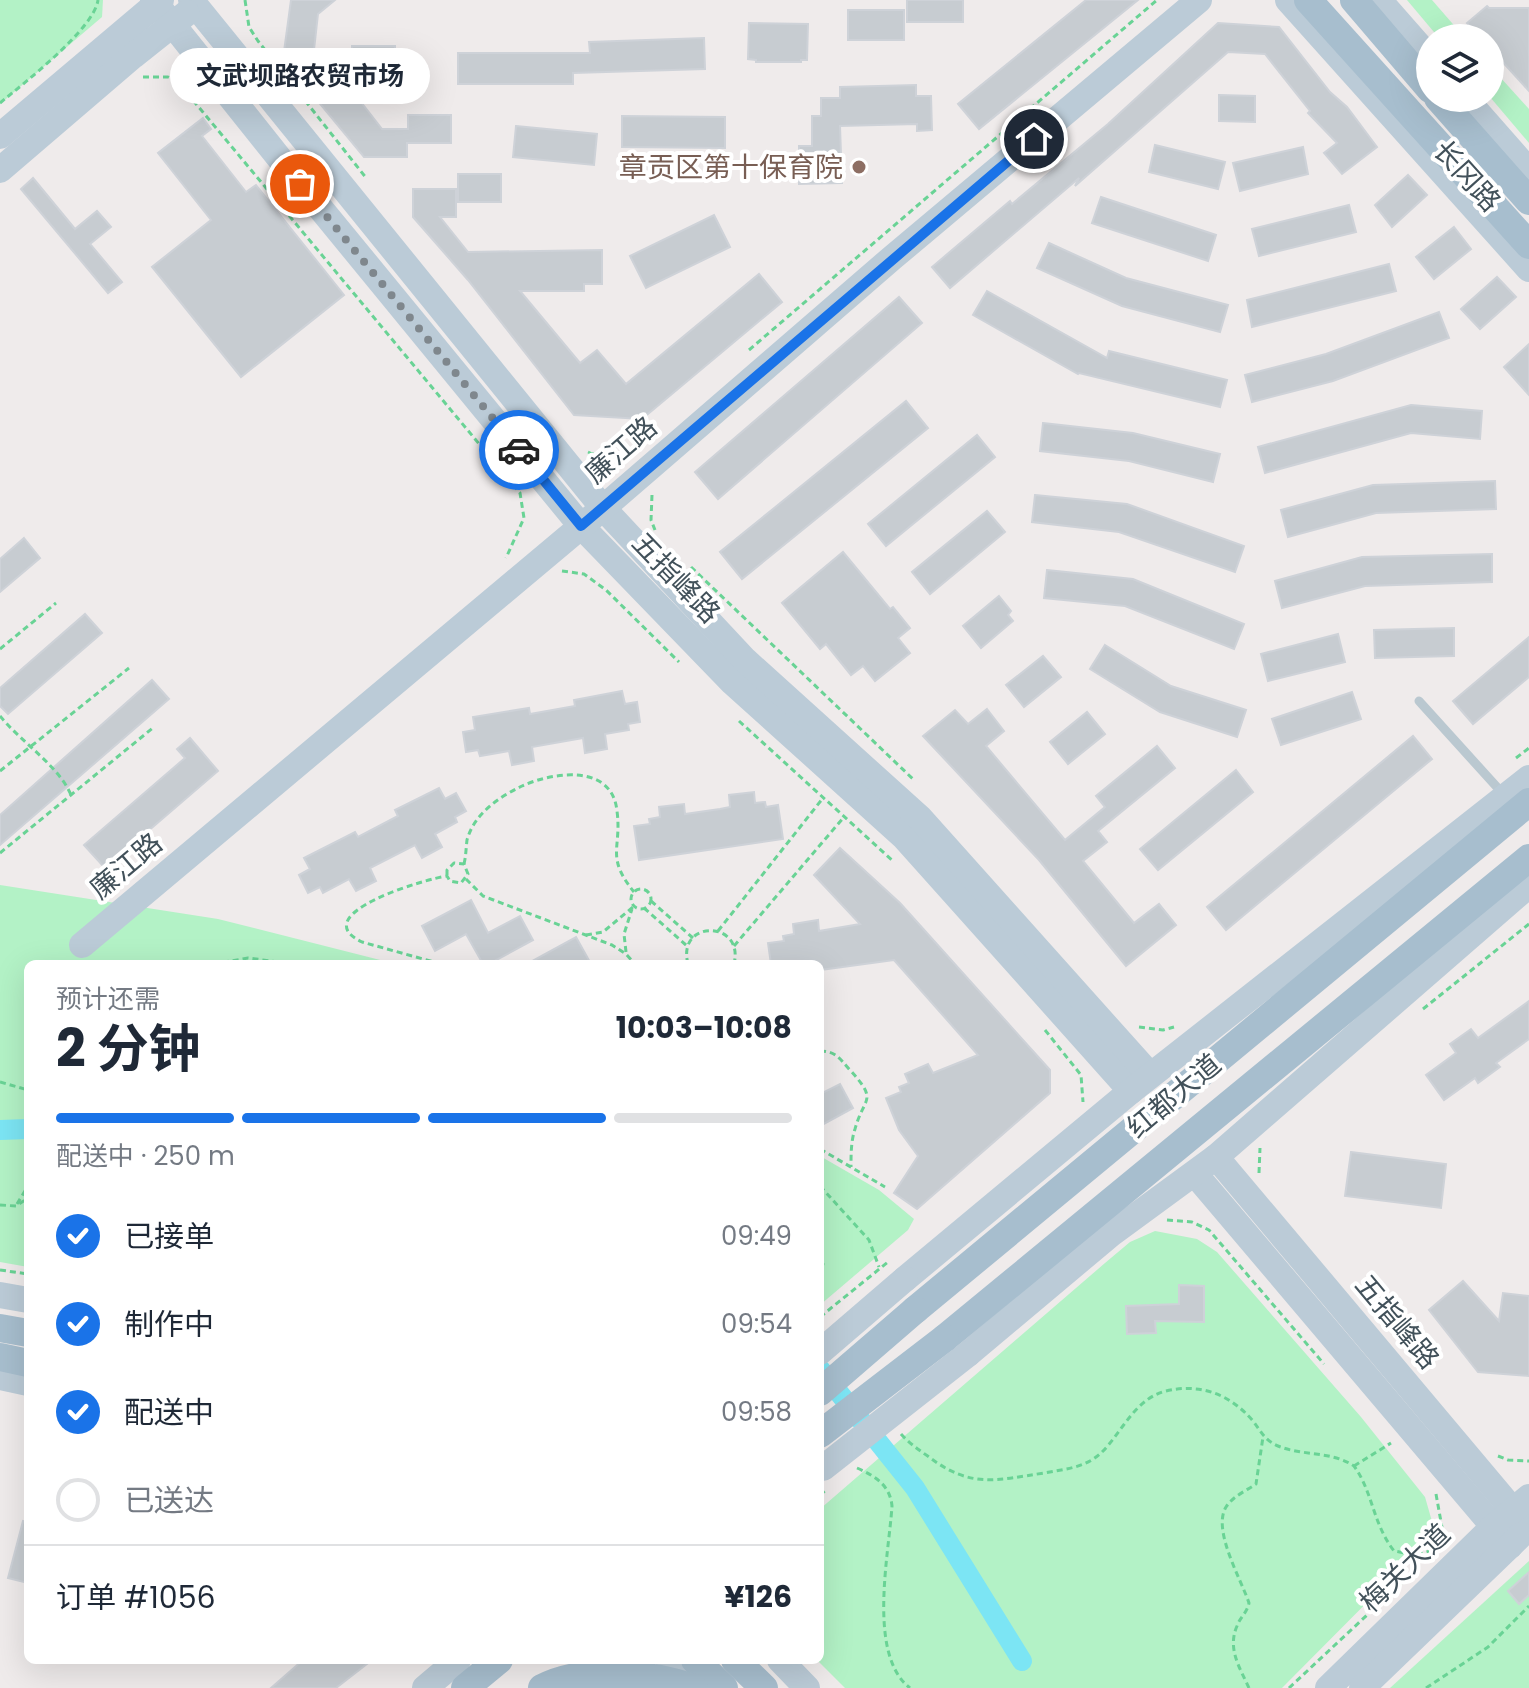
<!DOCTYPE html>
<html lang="zh">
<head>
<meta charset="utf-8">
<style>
  body { margin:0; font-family:Poppins,"Noto Sans SC",sans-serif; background:#f6f6f7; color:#1f2937; height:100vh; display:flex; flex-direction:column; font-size:30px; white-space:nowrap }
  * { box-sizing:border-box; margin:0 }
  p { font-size:26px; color:#747a83 }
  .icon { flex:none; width:44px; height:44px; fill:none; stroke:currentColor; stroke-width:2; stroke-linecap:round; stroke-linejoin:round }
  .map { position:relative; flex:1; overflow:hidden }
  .sheet { position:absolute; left:24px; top:960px; width:800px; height:704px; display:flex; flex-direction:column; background:#fff; border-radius:12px; box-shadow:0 8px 32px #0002 }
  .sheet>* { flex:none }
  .buttons { position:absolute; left:1416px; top:24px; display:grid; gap:16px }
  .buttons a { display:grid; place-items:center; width:88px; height:88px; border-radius:50%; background:#fff; box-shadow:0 8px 32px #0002; font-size:40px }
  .pin { position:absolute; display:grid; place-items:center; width:68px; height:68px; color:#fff; margin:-34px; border:4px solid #fff; border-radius:50%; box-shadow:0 2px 8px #0007 }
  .courier { position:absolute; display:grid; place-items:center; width:80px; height:80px; margin:-40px; border:6px solid #1a73e8; border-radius:50%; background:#fff; color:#222; box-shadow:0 2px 10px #0007 }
  .bubble { position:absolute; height:56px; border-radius:28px; background:#fff; box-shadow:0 8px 32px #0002; font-size:26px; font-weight:700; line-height:56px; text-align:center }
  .head em { font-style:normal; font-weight:700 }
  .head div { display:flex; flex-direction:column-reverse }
  .head { display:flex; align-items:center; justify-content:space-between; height:136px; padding:0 32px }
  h1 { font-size:52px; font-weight:700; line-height:60px }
  .bar { display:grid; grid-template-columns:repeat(4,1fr); gap:12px 8px; align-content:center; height:96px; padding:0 32px }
  .bar i { height:10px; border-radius:6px; background:#e0e1e3 }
  .bar .current { background:#1a73e8 }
  .bar p { grid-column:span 4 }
  .line { display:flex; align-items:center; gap:20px; padding:0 32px; border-top:2px solid #e0e1e3 }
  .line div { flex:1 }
  ol { padding:0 32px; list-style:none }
  li { display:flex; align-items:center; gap:24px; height:88px }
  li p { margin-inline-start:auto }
  li .icon { padding:8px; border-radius:50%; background:#1a73e8; color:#fff; stroke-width:4 }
  li:last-child { color:#747a83 }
  li i { width:44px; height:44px; border:4px solid #e0e1e3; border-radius:50% }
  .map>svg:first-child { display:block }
</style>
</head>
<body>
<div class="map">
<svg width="1529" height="1688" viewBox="0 0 1529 1688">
  <rect width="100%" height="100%" fill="#efebeb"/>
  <!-- green -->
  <g fill="#b3f2c6">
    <path d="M 0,0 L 103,0 L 102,17 L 0,104 Z"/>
    <path d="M 1407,0 L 1432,0 L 1465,38 L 1439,38 Z"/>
    <path d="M 1490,66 L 1529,109 L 1529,143 L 1490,97 Z"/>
    <path d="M 0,885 L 218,919 L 396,964 L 28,964 L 28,1267 L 0,1262 Z"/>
    <path d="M 820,1156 L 879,1190 L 914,1219 L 908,1230 L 820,1305 Z"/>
    <path d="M 1155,1231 L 1197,1239 L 1217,1252 L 1361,1417 L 1425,1497 L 1433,1525 L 1423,1546 L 1282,1688 L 845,1688 L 817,1660 L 820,1660 L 820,1509 L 1105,1263 L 1130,1242 Z"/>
    <path d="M 1529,1561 L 1529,1688 L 1390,1688 Z"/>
  </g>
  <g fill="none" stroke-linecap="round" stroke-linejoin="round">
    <!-- canal -->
    <g stroke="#7ce5f4" stroke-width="20">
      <path d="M 0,1130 L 28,1129"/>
      <path d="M 820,1369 L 915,1488 L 1022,1661"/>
    </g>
  </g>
  <!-- building -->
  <g fill="#c7ccd1" stroke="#ced2d8" stroke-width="2">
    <path d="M 291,0 L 335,0 L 318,14 L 313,59 L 352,59 L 352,46 L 395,46 L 395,75 L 340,75 L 382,129 L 408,129 L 408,115 L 451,115 L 451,143 L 407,143 L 407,157 L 364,157 L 283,59 Z"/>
    <rect x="907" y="0" width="56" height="22"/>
    <path d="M 1086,0 L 1138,0 L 979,129 L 958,104 Z"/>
    <path d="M 1487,6 L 1489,8 L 1529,8 L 1529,91 L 1490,48 L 1490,38 L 1481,38 L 1467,23 Z"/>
    <rect x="848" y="10" width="56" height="30"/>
    <path d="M 749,23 L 808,24 L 807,60 L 801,60 L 801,62 L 756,62 L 756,60 L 748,59 Z"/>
    <path d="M 1218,23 L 1279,27 L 1330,92 L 1347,107 L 1377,147 L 1342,174 L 1324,153 L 1337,143 L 1308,113 L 1310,111 L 1265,54 L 1228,52 L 1075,186 L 1079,178 L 950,288 L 932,267 L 1010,201 L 1012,204 L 1108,124 Z"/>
    <path d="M 704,38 L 705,69 L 573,73 L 573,84 L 458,84 L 458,53 L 590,53 L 589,42 Z"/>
    <path d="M 916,85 L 916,96 L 931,96 L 932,130 L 917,131 L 917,124 L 840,126 L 842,183 L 799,184 L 799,146 L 812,146 L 812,116 L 821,116 L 821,98 L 840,98 L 840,87 Z"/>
    <path d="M 1219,95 L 1255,96 L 1255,122 L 1219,121 Z"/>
    <path d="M 622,116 L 725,117 L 725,148 L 622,147 Z"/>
    <path d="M 203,118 L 211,129 L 202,136 L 246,192 L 256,185 L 344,295 L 241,377 L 152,267 L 211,220 L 158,153 Z"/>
    <path d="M 516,126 L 597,134 L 594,165 L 513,157 Z"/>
    <path d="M 1155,145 L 1225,162 L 1218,189 L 1149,172 Z"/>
    <path d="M 1303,147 L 1308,174 L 1240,191 L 1233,163 Z"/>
    <rect x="458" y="174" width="43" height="28"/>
    <path d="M 1408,175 L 1427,195 L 1392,227 L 1375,205 Z"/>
    <path d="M 33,178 L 75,229 L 97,211 L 111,227 L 90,244 L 122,282 L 108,293 L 21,189 Z"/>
    <path d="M 413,189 L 456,189 L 456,217 L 440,217 L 468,252 L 602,250 L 602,284 L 584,284 L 584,291 L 520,291 L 580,363 L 597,350 L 626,384 L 759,274 L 782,302 L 642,419 L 574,415 L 468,280 L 413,217 Z"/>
    <path d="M 1101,197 L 1216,235 L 1208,261 L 1092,223 Z"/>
    <path d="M 1349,205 L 1356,232 L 1259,256 L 1252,229 Z"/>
    <path d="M 714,215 L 730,247 L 646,288 L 630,256 Z"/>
    <path d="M 1454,227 L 1471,249 L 1434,279 L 1416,257 Z"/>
    <path d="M 1049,243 L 1126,278 L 1228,305 L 1220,332 L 1122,306 L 1037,268 Z"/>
    <path d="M 1389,264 L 1396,291 L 1252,327 L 1247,300 Z"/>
    <path d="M 1497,277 L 1516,297 L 1480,329 L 1461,309 Z"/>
    <path d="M 987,291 L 1107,358 L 1109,351 L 1227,380 L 1220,407 L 1079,373 L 1078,374 L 973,315 Z"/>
    <path d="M 899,297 L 922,323 L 718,499 L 695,472 Z"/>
    <path d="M 1439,312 L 1449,338 L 1333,381 L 1252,402 L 1245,375 L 1326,354 Z"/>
    <path d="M 1529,344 L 1529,395 L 1504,367 Z"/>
    <path d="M 906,401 L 928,428 L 742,579 L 720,552 Z"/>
    <path d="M 1411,405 L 1482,411 L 1480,439 L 1411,433 L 1265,473 L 1258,447 Z"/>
    <path d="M 1043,423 L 1133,433 L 1220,454 L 1213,482 L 1129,461 L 1040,451 Z"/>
    <path d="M 977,435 L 995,457 L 886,546 L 868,524 Z"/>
    <path d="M 1495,481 L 1496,509 L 1376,513 L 1288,537 L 1281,510 L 1373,485 Z"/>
    <path d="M 1035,495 L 1127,504 L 1244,546 L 1235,572 L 1119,532 L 1032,522 Z"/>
    <path d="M 987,511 L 1005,532 L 930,594 L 912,572 Z"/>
    <path d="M 24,538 L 40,558 L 0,592 L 0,559 Z"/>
    <path d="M 843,552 L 890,609 L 893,607 L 910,628 L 898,638 L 910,653 L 875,681 L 863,666 L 851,675 L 826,644 L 820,649 L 782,603 Z"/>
    <path d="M 1492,554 L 1492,582 L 1365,586 L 1282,608 L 1275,581 L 1362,557 Z"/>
    <path d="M 1047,570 L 1133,579 L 1244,624 L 1234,649 L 1125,606 L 1044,598 Z"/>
    <path d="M 999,596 L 1011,611 L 1008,615 L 1013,621 L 981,648 L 963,626 Z"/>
    <path d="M 85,614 L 102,633 L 8,714 L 0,706 L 0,688 Z"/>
    <path d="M 1454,628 L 1454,656 L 1375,658 L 1374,630 Z"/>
    <path d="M 1338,634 L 1345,662 L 1268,681 L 1261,654 Z"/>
    <path d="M 1529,637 L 1529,677 L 1473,724 L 1453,701 Z"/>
    <path d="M 1105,645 L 1171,686 L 1246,710 L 1237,737 L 1160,712 L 1090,669 Z"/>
    <path d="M 1043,656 L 1061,677 L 1024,707 L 1006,685 Z"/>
    <path d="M 152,680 L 169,699 L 0,845 L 0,815 Z"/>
    <path d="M 622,691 L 625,704 L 637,702 L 640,722 L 628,724 L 629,730 L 605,734 L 607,749 L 585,753 L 583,738 L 532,747 L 534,761 L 512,765 L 509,751 L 480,756 L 478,750 L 466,752 L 463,732 L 475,730 L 473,717 L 529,708 L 530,714 L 575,706 L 574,700 Z"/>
    <path d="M 1352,692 L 1361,719 L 1281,745 L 1272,719 Z"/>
    <path d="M 987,709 L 1004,731 L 986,746 L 1065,840 L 1105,807 L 1096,796 L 1157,746 L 1175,768 L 1098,831 L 1107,842 L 1083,861 L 1134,923 L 1159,904 L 1176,925 L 1126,966 L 1039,860 L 923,736 L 955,710 L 968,724 Z"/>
    <path d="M 1087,712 L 1105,734 L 1068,764 L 1050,742 Z"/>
    <path d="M 1413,736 L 1432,759 L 1226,930 L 1207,907 Z"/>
    <path d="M 190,738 L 218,771 L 105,868 L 84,845 L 185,758 L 177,749 Z"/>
    <path d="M 1236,770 L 1253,792 L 1158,870 L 1140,849 Z"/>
    <path d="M 439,788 L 445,799 L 456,793 L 466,811 L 455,817 L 457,822 L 435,834 L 442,847 L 422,858 L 415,845 L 370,868 L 376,881 L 356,891 L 349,879 L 323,893 L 320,887 L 308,893 L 299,875 L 310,869 L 304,858 L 355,832 L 358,837 L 398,816 L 395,810 Z"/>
    <path d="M 754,792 L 755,803 L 765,802 L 766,807 L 778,805 L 783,839 L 639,860 L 634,826 L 650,824 L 649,819 L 660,817 L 659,807 L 684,804 L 685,814 L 720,809 L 730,807 L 729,795 Z"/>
    <path d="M 840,848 L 900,903 L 1050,1070 L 1050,1093 L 917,1209 L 894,1193 L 918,1156 L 899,1130 L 886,1098 L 901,1092 L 899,1087 L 909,1083 L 905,1074 L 928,1064 L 933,1073 L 978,1055 L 894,960 L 820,970 L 820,964 L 771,964 L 768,943 L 784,941 L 783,936 L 794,934 L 793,924 L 818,920 L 819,931 L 860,924 L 814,875 Z"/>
    <path d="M 471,900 L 488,933 L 520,916 L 533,940 L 489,964 L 483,964 L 466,934 L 435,951 L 422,926 Z"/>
    <path d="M 576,937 L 591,964 L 527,964 Z"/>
    <path d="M 1529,1001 L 1529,1039 L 1496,1063 L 1500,1067 L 1478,1083 L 1475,1078 L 1444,1100 L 1426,1075 L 1456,1053 L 1450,1044 L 1471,1029 L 1478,1038 Z"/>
    <path d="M 840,1084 L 853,1108 L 820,1126 L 820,1094 Z"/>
    <path d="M 1351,1152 L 1446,1164 L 1441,1208 L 1345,1196 Z"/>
    <path d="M 1463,1281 L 1499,1321 L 1503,1293 L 1529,1296 L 1529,1376 L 1478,1372 L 1429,1310 Z"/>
    <path d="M 1179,1285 L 1204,1286 L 1204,1322 L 1155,1321 L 1156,1333 L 1127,1334 L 1126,1306 L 1179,1304 Z"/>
    <path d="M 23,1521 L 28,1522 L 28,1583 L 8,1578 Z"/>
    <path d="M 1529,1572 L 1529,1595 L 1519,1604 L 1508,1591 Z"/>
    <path d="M 303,1660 L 372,1660 L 336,1688 L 271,1688 Z"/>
  </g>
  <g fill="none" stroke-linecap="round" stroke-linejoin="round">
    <!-- path -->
    <g stroke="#69d395" stroke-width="3" stroke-dasharray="6 4" stroke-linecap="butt">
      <path d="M 245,0 L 249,27 L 258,41 L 367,179"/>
      <path d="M 143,77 L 168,77 L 177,81 L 520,493 L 524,518 L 506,558"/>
      <path d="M 0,103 C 24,83 94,29 98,0"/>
      <path d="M 749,350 L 1157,0"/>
      <path d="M 588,452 C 606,460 622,458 637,447"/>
      <path d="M 652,495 L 651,520 L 655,530"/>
      <path d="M 691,567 L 914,780"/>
      <path d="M 562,571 L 584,574 L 606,590 L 679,662"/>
      <path d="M 0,649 L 56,603"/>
      <path d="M 0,716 C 21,742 59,766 71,795"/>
      <path d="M 739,721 L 893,861"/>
      <path d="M 1516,758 L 1529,748"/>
      <path d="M 0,771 L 129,668"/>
      <path d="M 0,853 L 154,727"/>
      <path d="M 464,864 C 466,856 466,848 467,840 C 474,814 499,797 522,786 C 553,772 612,763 617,811 C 622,849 605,856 634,892"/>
      <path d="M 466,879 L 483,896 L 612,945 L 626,954 L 635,964"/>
      <circle cx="641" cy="899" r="10"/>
      <path d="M 651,901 L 693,938"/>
      <path d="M 644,908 L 686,945"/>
      <path d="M 718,931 L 823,798"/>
      <path d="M 586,935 L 603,932 L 633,907"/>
      <path d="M 734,946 L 844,817"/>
      <path d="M 626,952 L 624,934 L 632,909"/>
      <path d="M 213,964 L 248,958 L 294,964"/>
      <path d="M 441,964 L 362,942 C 303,914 429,878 447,876 L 450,881 L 461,883 L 468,874 L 464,864 L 454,863 L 447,870 L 447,876"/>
      <path d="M 688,964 C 676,919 745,920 734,964"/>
      <path d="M 1423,1009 L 1529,924"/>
      <path d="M 1139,1027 L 1163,1030 L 1174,1027"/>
      <path d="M 1045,1030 L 1081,1075 L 1083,1102"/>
      <path d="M 820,1051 C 836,1051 840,1059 850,1070 C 879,1102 864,1096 855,1129 C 851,1141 851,1154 851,1167"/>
      <path d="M 0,1082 L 28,1090"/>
      <path d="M 820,1149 L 885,1187"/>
      <path d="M 1259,1173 L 1260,1148"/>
      <path d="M 820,1186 L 869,1240 L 879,1267"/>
      <path d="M 17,1204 L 28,1186"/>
      <path d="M 0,1205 L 16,1206 L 28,1198"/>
      <path d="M 1167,1220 L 1192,1222 L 1209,1230 L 1324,1364"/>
      <path d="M 820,1260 L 823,1264 L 820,1274"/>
      <path d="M 0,1270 L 28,1274"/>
      <path d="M 820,1317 L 888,1262"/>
      <path d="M 901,1434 C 909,1443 919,1450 929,1457 C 971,1489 997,1480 1044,1473 C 1065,1469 1085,1468 1101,1453 C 1122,1433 1134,1399 1166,1391 C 1200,1383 1230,1394 1253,1421 C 1261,1431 1264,1440 1278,1446 C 1302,1456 1332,1451 1354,1466 C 1373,1492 1372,1522 1394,1551 L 1416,1555 L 1437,1549"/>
      <path d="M 1498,1456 L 1508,1460 L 1529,1461"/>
      <path d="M 1354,1466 L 1391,1443"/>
      <path d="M 857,1468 C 875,1476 890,1485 892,1506 C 889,1554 867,1655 910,1688"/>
      <path d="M 1436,1494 L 1443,1533 L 1437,1549"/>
      <path d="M 820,1495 L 826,1490"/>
      <path d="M 1249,1688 C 1240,1668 1227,1649 1237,1626 C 1240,1617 1247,1613 1249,1603 C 1241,1579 1212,1530 1226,1507 C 1233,1496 1246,1491 1256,1484 L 1263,1437"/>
      <path d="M 1289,1688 L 1412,1573"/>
      <path d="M 1426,1688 L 1488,1647 L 1529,1606"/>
    </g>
    <!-- lane -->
    <path stroke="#bac8d0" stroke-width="9" d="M 1419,701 L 1505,796"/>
    <!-- secondary -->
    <g stroke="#bbcbd7" stroke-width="26">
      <path d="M 153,0 L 280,159 L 581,526 L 731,681 L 904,837 L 1131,1091"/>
      <path d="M 191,0 L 603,508 L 745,660 L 920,818 L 1150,1075"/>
      <path d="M 1288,0 L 1529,269"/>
      <path d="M 1379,0 L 1430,58"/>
      <path d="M 1465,98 L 1529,171"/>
      <path d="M 0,136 L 161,0"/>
      <path d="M 0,170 L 133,56 L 187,13"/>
      <path d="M 82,945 L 603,508 L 892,258 L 1199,0"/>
      <path d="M 1216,1157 L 1528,1528"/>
      <path d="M 1195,1174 L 1510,1546"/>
      <path d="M 905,1279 L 1131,1091 L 1529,778"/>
      <path d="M 0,1295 L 28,1300"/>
      <path d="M 968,1354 L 1111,1234 L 1216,1157 L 1529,885"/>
      <path d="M 0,1377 L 28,1383"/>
      <path d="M 668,1660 L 693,1688"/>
      <path d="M 780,1660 L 807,1688"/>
      <path d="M 425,1688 L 458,1660"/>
      <path d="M 1328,1688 L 1493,1527 L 1529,1497"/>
      <path d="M 1362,1688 L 1521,1535"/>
    </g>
    <!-- primary -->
    <g stroke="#a7bece" stroke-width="28">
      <path d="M 1308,0 L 1529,245"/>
      <path d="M 1354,0 L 1430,89"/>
      <path d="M 1438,98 L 1529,201"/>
      <path d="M 915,1310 L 1529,802"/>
      <path d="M 0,1328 L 28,1333"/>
      <path d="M 945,1338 L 1529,858"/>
      <path d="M 0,1357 L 28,1363"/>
      <path d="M 695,1660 L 724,1688"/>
      <path d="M 735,1660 L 764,1688"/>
      <path d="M 465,1688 L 499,1660"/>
      <path d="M 542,1688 C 584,1666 650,1673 694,1688"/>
    </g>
    <!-- secondary-bridge -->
    <g stroke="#bbcbd7" stroke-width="26">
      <path d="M 820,1352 L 905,1279"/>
      <path d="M 823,1468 L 968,1354"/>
    </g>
    <!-- primary-bridge -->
    <g stroke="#a7bece" stroke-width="28">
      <path d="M 820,1392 L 915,1310"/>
      <path d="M 820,1434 L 945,1338"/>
    </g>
  </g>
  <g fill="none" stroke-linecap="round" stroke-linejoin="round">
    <!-- done -->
    <path stroke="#7f878d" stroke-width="8" stroke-dasharray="0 14.4" d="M 300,184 L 519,450"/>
    <!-- route -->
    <path stroke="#1a73e8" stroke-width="10" d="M 519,450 L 581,526 L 1034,139"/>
  </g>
  <!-- markers -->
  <circle fill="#8d6e63" stroke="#fff" stroke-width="3" cx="859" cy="167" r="8"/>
  <g text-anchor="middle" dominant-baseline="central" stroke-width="8" stroke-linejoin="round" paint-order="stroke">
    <!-- education labels -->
    <g font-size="28" fill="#785e54" stroke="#fff" text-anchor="end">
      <text x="843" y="167">章贡区第十保育院</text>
    </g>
    <!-- street labels -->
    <g font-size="28" fill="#42515a" stroke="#fff">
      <text transform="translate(1467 176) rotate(48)">长冈路</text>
      <text transform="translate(621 450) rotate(-41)">廉江路</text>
      <text transform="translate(676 578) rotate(46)">五指峰路</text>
      <text transform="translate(126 866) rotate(-40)">廉江路</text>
      <text transform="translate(1174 1096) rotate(-40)">红都大道</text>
      <text transform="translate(1397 1322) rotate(50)">五指峰路</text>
      <text transform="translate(1405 1568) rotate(-44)">梅关大道</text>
    </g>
  </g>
</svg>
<div class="buttons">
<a><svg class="icon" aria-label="layers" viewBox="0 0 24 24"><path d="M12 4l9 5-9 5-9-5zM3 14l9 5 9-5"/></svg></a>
</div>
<div class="pin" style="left:300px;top:184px;background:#ea580c"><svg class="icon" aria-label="bag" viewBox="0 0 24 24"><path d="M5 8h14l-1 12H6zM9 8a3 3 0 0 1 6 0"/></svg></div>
<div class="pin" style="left:1034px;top:139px;background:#1f2937"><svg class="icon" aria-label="home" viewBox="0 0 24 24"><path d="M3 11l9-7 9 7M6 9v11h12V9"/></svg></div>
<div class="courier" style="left:519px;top:450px"><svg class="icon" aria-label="car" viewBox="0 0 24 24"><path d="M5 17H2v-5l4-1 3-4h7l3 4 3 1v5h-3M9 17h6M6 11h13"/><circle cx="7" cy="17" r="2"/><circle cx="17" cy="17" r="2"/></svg></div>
<div class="bubble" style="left:170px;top:48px;width:260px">文武坝路农贸市场</div>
<section class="sheet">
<div class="head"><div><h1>2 分钟</h1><p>预计还需</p></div><em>10:03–10:08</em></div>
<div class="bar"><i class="current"></i><i class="current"></i><i class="current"></i><i></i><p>配送中 · 250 m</p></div>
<ol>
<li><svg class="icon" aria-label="check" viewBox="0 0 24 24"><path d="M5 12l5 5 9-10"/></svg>已接单<p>09:49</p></li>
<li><svg class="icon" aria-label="check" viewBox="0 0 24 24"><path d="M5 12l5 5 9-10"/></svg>制作中<p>09:54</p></li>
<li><svg class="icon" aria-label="check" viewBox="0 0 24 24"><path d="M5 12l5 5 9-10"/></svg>配送中<p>09:58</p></li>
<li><i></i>已送达</li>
</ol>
<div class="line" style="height:104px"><div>订单 #1056</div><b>¥126</b></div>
</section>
</div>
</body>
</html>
